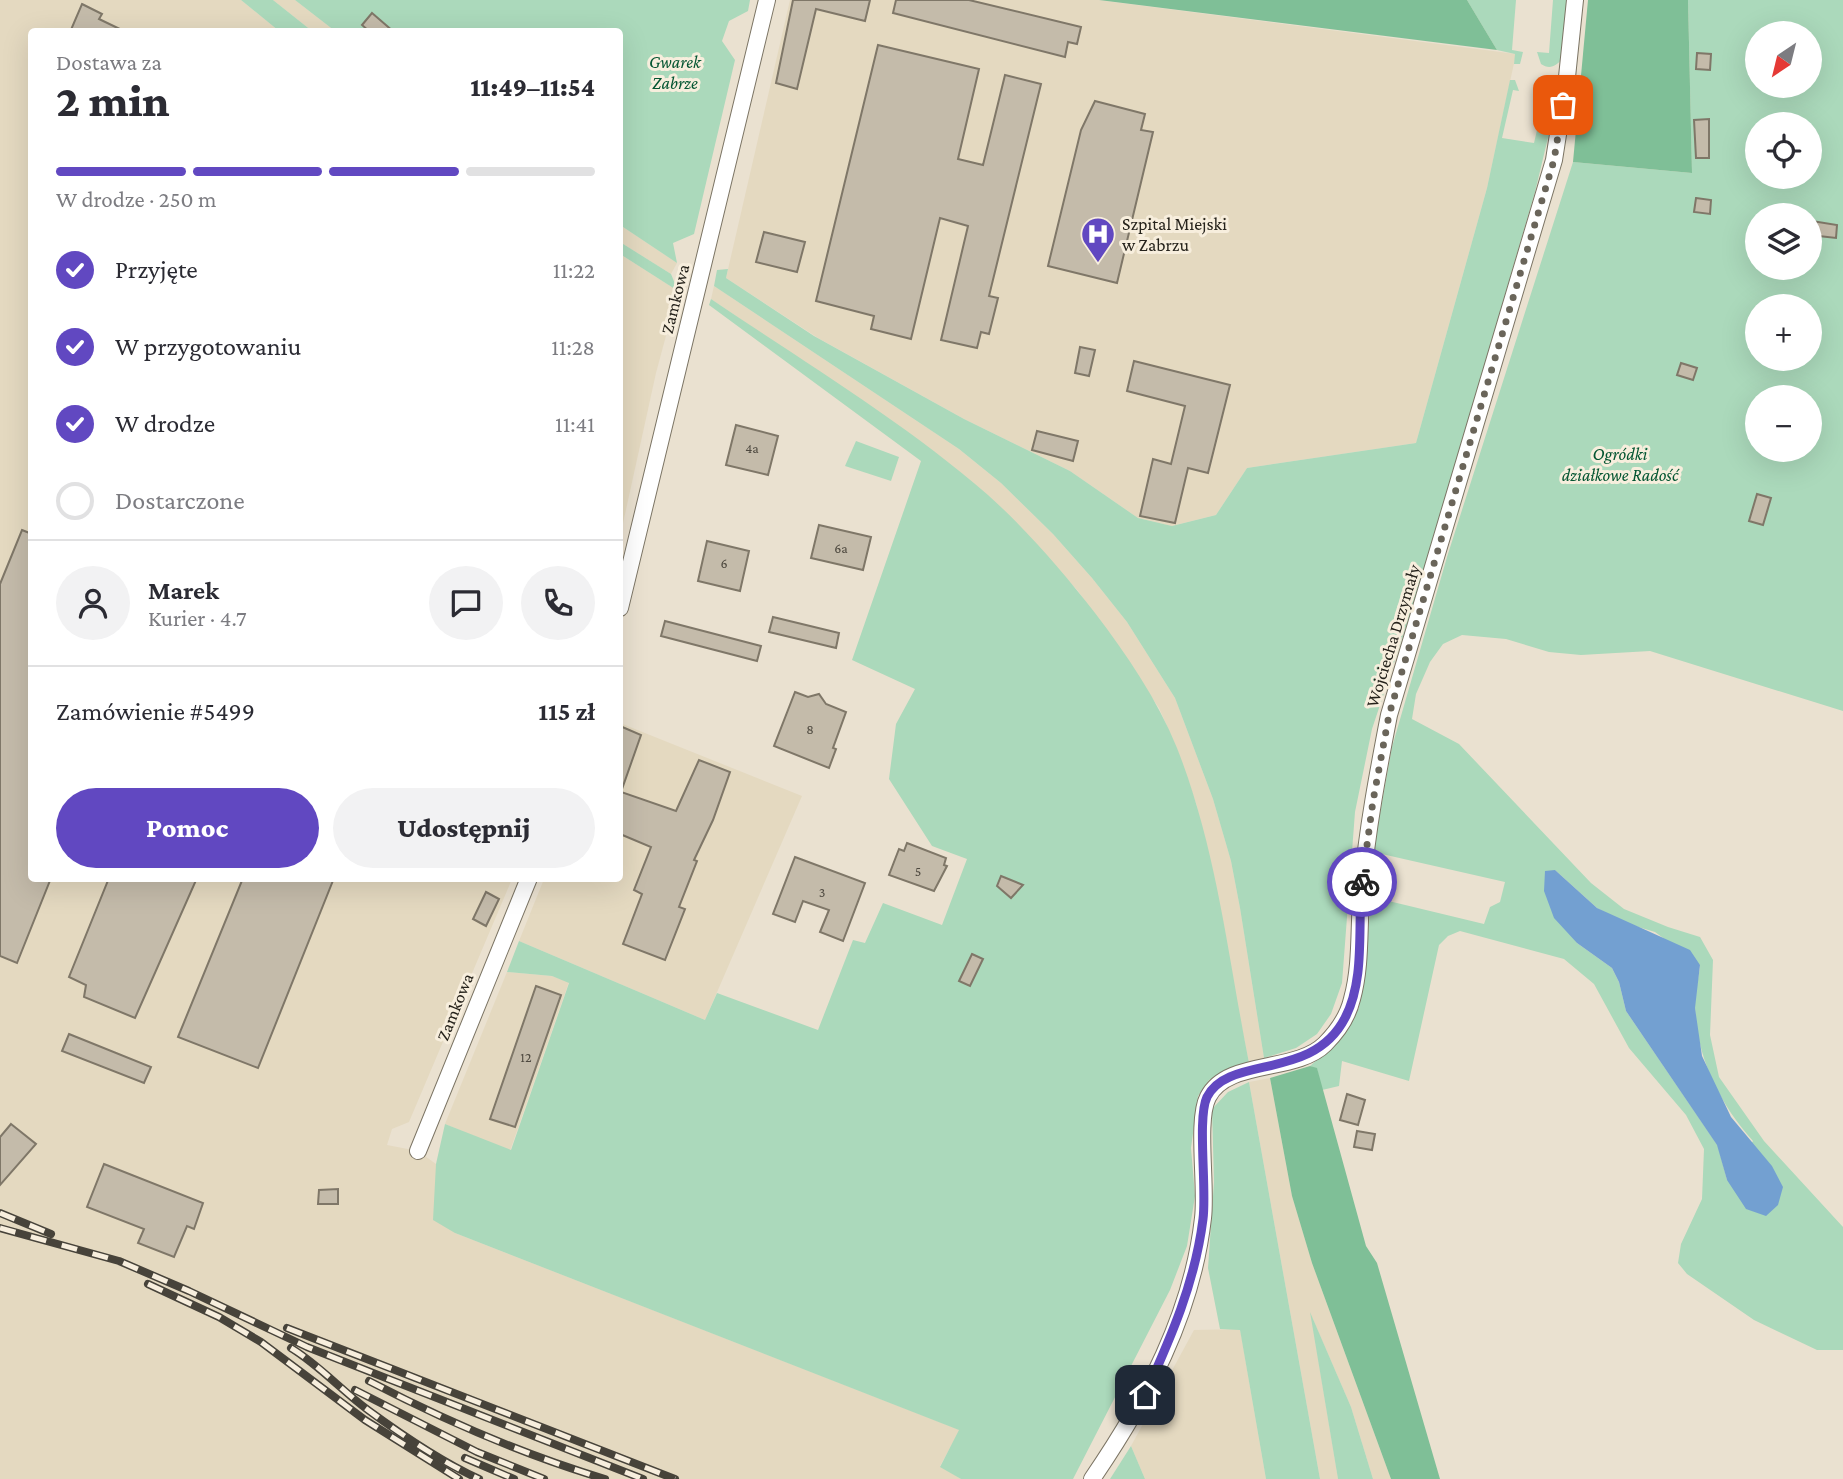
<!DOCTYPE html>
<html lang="pl">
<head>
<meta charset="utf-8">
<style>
  body { margin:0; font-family:"Crimson Pro",serif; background:#f2f2f3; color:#2b2b33; height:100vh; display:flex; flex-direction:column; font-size:26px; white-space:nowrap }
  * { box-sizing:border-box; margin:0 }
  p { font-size:23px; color:#7c7c81 }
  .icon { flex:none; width:38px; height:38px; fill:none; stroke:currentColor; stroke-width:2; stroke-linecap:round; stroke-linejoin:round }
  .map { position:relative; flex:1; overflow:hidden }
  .drawer { position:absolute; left:28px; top:28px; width:595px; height:854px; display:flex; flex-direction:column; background:#fff; border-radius:7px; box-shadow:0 7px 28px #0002 }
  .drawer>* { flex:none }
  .needle { width:46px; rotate:215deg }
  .fabs { position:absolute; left:1745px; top:21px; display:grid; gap:14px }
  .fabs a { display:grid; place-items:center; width:77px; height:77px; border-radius:50%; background:#fff; box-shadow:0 7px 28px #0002; font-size:35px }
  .pin { position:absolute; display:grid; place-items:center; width:60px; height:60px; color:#fff; margin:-30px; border-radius:14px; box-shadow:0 4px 10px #0006 }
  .courier { position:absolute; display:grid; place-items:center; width:70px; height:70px; margin:-35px; border:5px solid #6148c1; border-radius:50%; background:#fff; color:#222; box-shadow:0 2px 9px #0007 }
  .head em { font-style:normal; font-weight:800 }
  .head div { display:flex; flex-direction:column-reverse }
  .head { display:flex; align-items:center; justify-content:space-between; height:119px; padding:0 28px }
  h1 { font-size:46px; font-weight:800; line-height:52px }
  .bar { display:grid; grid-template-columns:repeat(4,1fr); gap:10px 7px; align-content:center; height:84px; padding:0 28px }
  .bar i { height:9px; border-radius:5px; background:#e1e1e2 }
  .bar .current { background:#6148c1 }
  .bar p { grid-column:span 4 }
  .line { display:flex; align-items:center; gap:18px; padding:0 28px; border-top:2px solid #e1e1e2 }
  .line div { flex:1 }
  .round { display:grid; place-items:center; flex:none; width:74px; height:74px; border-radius:37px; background:#f2f2f3 }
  ol { padding:0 28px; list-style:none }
  li { display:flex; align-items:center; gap:21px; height:77px }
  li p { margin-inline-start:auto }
  li .icon { padding:7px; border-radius:50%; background:#6148c1; color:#fff; stroke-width:4 }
  li:last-child { color:#7c7c81 }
  li i { width:38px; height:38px; border:4px solid #e1e1e2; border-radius:50% }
  .primary-button { display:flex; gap:14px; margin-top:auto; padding:14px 28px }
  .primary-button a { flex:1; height:80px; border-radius:42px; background:#6148c1; color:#fff; font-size:28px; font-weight:800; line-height:80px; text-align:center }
  .primary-button a+a { background:#f2f2f3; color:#2b2b33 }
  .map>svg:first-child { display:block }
</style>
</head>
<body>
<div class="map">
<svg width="1843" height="1479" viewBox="0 0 1843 1479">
  <rect width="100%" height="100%" fill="#eae1d0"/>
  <!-- built -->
  <g fill="#e4d9c0">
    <path d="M 0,0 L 241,0 L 279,31 L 32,32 L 32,878 L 512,879 L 409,1122 L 392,1129 L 387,1145 L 418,1151 L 436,1164 L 437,1191 L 455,1233 L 960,1430 L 940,1466 L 961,1479 L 0,1479 Z"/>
    <path d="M 273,0 L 295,0 L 335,31 L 312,31 Z"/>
    <path d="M 790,0 L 1098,0 L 1516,54 L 1487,188 L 1416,443 L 1247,468 L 1216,515 L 1172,526 L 1138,518 L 1070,471 L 964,419 L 818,338 L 726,278 Z"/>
    <path d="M 620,225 L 677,263 L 671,274 L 620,242 Z"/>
    <path d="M 620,254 L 678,291 L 656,373 L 620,537 Z"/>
    <path d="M 714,286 L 959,449 L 1001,483 L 1053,534 L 1092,578 L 1127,622 L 1175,698 L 1213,799 L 1231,861 L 1240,908 L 1264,1058 L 1249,1063 L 1197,806 L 1177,749 L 1159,708 L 1078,591 L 990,497 L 913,437 L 711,299 Z"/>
    <path d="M 620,723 L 802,796 L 705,1020 L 519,941 L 544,879 L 620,878 Z"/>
    <path d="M 507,972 L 552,976 L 569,982 L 510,1151 L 445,1124 Z"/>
    <path d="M 1270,1078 L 1292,1196 L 1312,1263 L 1391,1479 L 1373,1479 L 1351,1407 L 1311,1315 L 1338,1479 L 1320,1479 L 1249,1082 Z"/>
    <path d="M 1240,1329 L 1266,1479 L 1145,1479 L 1131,1446 L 1194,1330 Z"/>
  </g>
  <!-- green -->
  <g fill="#abd9bb" fill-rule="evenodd">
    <path d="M 241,0 L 273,0 L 312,31 L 279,31 Z"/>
    <path d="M 295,0 L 750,0 L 748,11 L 729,21 L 722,41 L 735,60 L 694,234 L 673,243 L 677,263 L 620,225 L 620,32 L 335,31 Z"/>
    <path d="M 1467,0 L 1516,0 L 1512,50 L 1523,52 L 1520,64 L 1514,64 L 1515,54 L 1497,50 Z"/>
    <path d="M 1553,0 L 1567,0 L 1563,58 C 1556,66 1550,70 1541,64 L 1537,52 L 1549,53 Z"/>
    <path d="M 1688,0 L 1843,0 L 1843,711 L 1650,651 L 1581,655 L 1549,652 L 1506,639 L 1462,635 L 1443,644 L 1430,662 L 1416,694 L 1412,719 L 1459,744 L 1591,883 L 1624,909 L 1668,927 L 1700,937 L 1713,960 L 1710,1035 L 1719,1077 L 1764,1141 L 1843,1227 L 1843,1350 L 1817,1350 L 1754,1320 L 1687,1274 L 1678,1263 L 1681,1244 L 1702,1199 L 1704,1149 L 1686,1115 L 1629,1048 L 1594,984 L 1564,959 L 1460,931 L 1448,936 L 1439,945 L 1409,1081 L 1342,1061 L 1339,1086 L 1322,1090 L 1317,1069 L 1310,1066 L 1341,1039 L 1359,1008 L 1372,897 L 1484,924 L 1490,907 L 1500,902 L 1505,882 L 1373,852 L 1392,747 L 1447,557 L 1573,162 L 1692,173 ZM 1757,33 L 1810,33 L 1810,86 L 1757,86 ZM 1757,124 L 1810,124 L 1810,177 L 1757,177 ZM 1757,215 L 1810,215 L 1810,268 L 1757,268 ZM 1757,306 L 1810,306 L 1810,359 L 1757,359 ZM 1757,397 L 1810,397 L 1810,450 L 1757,450 ZM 1555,870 L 1597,908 L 1625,923 L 1655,932 L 1700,965 C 1699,979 1694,994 1695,1008 C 1697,1059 1720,1104 1753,1141 L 1727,1180 L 1718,1146 L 1626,1011 L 1619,982 L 1612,968 L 1577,943 Z"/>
    <path d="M 1510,80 L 1515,80 L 1519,91 L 1513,90 L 1502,138 L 1534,143 L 1545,96 L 1535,94 L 1537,88 L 1548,83 C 1555,87 1558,92 1557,100 L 1535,192 L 1422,579 L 1372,729 L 1355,812 L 1342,983 L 1331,1014 L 1317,1034 L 1296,1048 L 1264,1058 L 1240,908 L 1231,861 L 1213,799 L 1175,698 L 1127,622 L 1092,578 L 1053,534 L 1001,483 L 959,449 L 714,286 L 717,270 L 728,269 L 726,278 L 814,336 L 964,419 L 1070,471 L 1138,518 L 1172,526 L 1216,515 L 1247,468 L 1416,443 L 1487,188 Z"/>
    <path d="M 620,242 L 671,274 L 678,291 L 620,254 Z"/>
    <path d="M 711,299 C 804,362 903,421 988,495 C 1027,530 1063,572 1095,613 C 1127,655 1157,699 1177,748 C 1217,849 1228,957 1249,1063 L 1209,1080 L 1198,1096 L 1191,1148 L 1195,1196 L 1187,1246 L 1170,1290 L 1073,1479 L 961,1479 L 940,1467 L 959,1430 L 455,1233 L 433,1220 L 436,1164 L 445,1124 L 511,1150 L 569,983 L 552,976 L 507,972 L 519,941 L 705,1020 L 717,993 L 818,1030 L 853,940 L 865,943 L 883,903 L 942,925 L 967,859 L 932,846 L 889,779 L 896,724 L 915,689 L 852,660 L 921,461 L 709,305 Z"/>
    <path d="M 856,441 L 899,457 L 891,481 L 845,466 Z"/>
    <path d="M 1249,1082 L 1320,1479 L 1266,1479 L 1240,1330 L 1220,1329 L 1208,1268 L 1214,1182 L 1212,1109 L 1228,1092 Z"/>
    <path d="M 1310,1312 L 1351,1407 L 1373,1479 L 1338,1479 Z"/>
    <path d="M 1131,1446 L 1145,1479 L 1110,1479 Z"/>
  </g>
  <!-- forest -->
  <g fill="#7fbf97">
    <path d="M 1099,0 L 1467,0 L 1497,50 Z"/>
    <path d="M 1588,0 L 1688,0 L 1692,173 L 1573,162 Z"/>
    <path d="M 1310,1066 L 1317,1068 L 1366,1246 L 1377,1263 L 1440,1479 L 1391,1479 L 1312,1263 L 1292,1196 L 1270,1078 Z"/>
  </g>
  <!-- water -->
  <path fill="#73a0d1" d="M 1555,870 L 1597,908 L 1690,950 L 1700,965 L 1695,1008 L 1702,1056 L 1731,1117 L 1772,1166 L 1783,1187 L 1778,1205 L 1766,1216 L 1746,1209 L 1727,1180 L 1717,1145 L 1626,1011 L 1619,982 L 1612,968 L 1577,943 L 1554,918 L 1544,891 L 1545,871 Z"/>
  <!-- building -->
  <g fill="#c4bbaa" stroke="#7f7768" stroke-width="2">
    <path d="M 793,0 L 870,0 L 865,21 L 816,9 L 797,89 L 776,83 Z"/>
    <path d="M 896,0 L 969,0 L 1081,27 L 1077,44 L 1068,42 L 1065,57 L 893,13 Z"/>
    <path d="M 82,4 L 102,14 L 99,19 L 126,32 L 70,32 Z"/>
    <path d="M 372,13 L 394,32 L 370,32 L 362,25 Z"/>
    <path d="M 878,45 L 979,69 L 958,159 L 983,165 L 1005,75 L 1041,84 L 989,296 L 998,298 L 989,334 L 981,332 L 977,348 L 941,340 L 968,226 L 940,218 L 911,339 L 871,329 L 874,316 L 816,301 Z"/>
    <path d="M 1697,53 L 1711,54 L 1710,70 L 1696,69 Z"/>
    <path d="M 1095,101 L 1145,114 L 1141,130 L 1153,132 L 1117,283 L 1048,266 L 1081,130 Z"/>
    <path d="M 1709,119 L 1709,158 L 1696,158 L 1694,120 Z"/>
    <path d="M 1696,198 L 1711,200 L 1710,214 L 1694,212 Z"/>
    <path d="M 1812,221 L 1837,225 L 1836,238 L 1810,235 Z"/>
    <path d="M 764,232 L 805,242 L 797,272 L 756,262 Z"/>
    <path d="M 1080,347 L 1095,350 L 1089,376 L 1075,373 Z"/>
    <path d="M 1134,361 L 1230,385 L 1208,473 L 1188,468 L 1175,523 L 1140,516 L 1153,459 L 1171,464 L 1185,406 L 1127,391 Z"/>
    <path d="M 1681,363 L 1697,368 L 1693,380 L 1677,375 Z"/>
    <path d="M 736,425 L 778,436 L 768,475 L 726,465 Z"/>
    <path d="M 1037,431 L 1078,441 L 1073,461 L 1032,450 Z"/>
    <path d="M 1757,494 L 1771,498 L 1763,525 L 1749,521 Z"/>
    <path d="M 819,525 L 871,537 L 863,570 L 811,558 Z"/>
    <path d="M 22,530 L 32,534 L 32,878 L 51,878 L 17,963 L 0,956 L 0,584 Z"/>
    <path d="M 707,541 L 749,551 L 740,591 L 698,581 Z"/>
    <path d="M 773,617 L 839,633 L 836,648 L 769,632 Z"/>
    <path d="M 665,621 L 761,646 L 757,661 L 661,636 Z"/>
    <path d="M 795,692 L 808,697 L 819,694 L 826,704 L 846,712 L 833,748 L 836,749 L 829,768 L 774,746 Z"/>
    <path d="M 620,726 L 641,735 L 621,792 L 676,811 L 699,760 L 730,772 L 713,820 L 694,860 L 697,861 L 679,907 L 685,909 L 665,960 L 623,944 L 642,894 L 634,890 L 651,847 L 620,834 Z"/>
    <path d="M 907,843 L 946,858 L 944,865 L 947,866 L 934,891 L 889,875 L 899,849 L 904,851 Z"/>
    <path d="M 795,857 L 865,883 L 843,941 L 820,932 L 829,910 L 803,901 L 795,922 L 773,914 Z"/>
    <path d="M 1001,876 L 1023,885 L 1011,898 L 997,886 Z"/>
    <path d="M 109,878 L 197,878 L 135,1018 L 84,997 L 86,985 L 69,977 Z"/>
    <path d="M 243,878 L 334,878 L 258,1068 L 178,1037 Z"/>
    <path d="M 486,892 L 499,899 L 486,926 L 473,919 Z"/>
    <path d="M 972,954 L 983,959 L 970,986 L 959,981 Z"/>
    <path d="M 536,986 L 561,995 L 515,1127 L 490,1119 Z"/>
    <path d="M 69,1034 L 151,1067 L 144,1083 L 62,1051 Z"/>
    <path d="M 1347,1094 L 1365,1100 L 1358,1125 L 1340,1120 Z"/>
    <path d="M 11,1124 L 36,1144 L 0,1185 L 0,1137 Z"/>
    <path d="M 1357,1131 L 1375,1134 L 1372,1150 L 1354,1147 Z"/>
    <path d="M 104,1164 L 203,1203 L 194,1229 L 187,1226 L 174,1257 L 138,1243 L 144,1229 L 87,1207 Z"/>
    <path d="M 338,1189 L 338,1204 L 318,1204 L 319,1190 Z"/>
  </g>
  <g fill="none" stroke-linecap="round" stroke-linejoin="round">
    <!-- minor casing -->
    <g stroke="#7b7464" stroke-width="18">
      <g id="minor">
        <path d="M 620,608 L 767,0"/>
        <path d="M 418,1151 L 529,878"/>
        <path d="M 1092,1479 C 1146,1400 1192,1315 1203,1218 C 1207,1187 1196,1120 1208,1097 C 1227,1059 1296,1073 1325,1044 C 1338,1031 1348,1016 1352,999 C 1362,963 1358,924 1362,888 C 1367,830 1378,772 1389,715 L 1554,160 L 1567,77 L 1575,0"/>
      </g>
    </g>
    <!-- minor -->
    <use href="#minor" stroke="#fff" stroke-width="16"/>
    <!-- rail casing -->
    <g stroke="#47433a" stroke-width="8">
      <g id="rail">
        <path d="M 0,1213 L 51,1234"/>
        <path d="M 0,1228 L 119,1261 L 189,1291 L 307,1347 L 643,1479"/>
        <path d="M 148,1284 L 219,1317 L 261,1342 L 365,1420 L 459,1479"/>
        <path d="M 287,1328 L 675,1479"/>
        <path d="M 291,1348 C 319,1365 341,1390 368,1410 C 402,1435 440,1461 479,1479"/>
        <path d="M 369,1381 C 444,1420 524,1455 605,1479"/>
        <path d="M 355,1390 L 477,1452 L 544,1479"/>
        <path d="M 465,1458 L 514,1479"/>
      </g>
    </g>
    <!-- rail -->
    <use href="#rail" stroke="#f7eedd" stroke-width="5" stroke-dasharray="16" stroke-linecap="butt"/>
  </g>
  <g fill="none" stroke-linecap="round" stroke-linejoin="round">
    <!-- done -->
    <path stroke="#6a655a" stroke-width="7" stroke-dasharray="0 12.6" d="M 1362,882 L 1373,801 L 1389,715 L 1554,160 L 1563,105"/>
    <!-- route -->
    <path stroke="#6148c1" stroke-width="9" d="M 1145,1395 C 1171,1337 1195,1283 1203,1219 C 1207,1189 1197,1118 1207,1097 C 1229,1054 1312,1082 1345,1018 C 1366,978 1357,925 1362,882"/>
  </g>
  <!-- icons -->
  <defs>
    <g id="hospital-pin" transform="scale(1.75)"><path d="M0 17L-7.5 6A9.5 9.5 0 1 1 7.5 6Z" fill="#6148c1" stroke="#f7eedd"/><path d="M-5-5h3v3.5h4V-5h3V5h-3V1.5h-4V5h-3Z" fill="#fff"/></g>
  </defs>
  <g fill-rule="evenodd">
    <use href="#hospital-pin" x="1098" y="234"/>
  </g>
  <g text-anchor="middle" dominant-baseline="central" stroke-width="6" stroke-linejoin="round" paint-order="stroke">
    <!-- number labels -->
    <g font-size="14" fill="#4d483f">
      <text x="752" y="448">4a</text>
      <text x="841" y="548">6a</text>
      <text x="724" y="563">6</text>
      <text x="810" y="729">8</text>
      <text x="918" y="871">5</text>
      <text x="822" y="892">3</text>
      <text x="526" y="1057">12</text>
    </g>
    <!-- park labels -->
    <g font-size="18" font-style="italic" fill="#035531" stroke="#f7eedd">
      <text x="675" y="62">Gwarek<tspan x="675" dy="21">Zabrze</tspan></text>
      <text x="1620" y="454">Ogródki<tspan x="1620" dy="21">działkowe Radość</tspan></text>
    </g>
    <!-- poi labels -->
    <g font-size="18" fill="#25221b" stroke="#f7eedd" text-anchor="start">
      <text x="1122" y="224">Szpital Miejski<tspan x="1122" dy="21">w Zabrzu</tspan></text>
    </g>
    <!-- street labels -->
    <g font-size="18" fill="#25221b" stroke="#f7eedd">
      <text transform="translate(675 299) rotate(-76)">Zamkowa</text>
      <text transform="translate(1393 636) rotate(-73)">Wojciecha Drzymały</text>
      <text transform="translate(455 1007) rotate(-68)">Zamkowa</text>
    </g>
  </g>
</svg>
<div class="fabs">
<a><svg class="needle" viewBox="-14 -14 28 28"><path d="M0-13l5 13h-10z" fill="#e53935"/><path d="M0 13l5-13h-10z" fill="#7c7c81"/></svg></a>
<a><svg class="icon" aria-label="locate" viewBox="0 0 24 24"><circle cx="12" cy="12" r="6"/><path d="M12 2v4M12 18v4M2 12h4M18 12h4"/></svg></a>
<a><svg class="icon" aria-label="layers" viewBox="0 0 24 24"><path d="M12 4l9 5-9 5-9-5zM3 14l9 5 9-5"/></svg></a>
<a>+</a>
<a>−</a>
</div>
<div class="pin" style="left:1563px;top:105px;background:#ea580c"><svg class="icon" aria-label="bag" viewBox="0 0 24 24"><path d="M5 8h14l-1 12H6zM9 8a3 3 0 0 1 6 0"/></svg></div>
<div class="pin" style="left:1145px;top:1395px;background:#1f2937"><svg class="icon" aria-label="home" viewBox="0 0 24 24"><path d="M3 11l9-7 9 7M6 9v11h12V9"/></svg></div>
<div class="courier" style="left:1362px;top:882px"><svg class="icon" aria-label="bike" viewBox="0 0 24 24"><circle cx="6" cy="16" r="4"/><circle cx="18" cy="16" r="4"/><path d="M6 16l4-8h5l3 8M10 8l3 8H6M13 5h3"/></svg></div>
<section class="drawer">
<div class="head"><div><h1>2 min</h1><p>Dostawa za</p></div><em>11:49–11:54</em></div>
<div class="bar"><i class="current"></i><i class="current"></i><i class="current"></i><i></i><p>W drodze · 250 m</p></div>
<ol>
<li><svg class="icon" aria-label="check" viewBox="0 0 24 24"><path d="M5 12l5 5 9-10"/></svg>Przyjęte<p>11:22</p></li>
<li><svg class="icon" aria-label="check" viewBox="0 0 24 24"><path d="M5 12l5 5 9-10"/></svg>W przygotowaniu<p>11:28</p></li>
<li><svg class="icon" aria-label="check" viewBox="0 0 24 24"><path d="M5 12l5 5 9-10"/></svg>W drodze<p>11:41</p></li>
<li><i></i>Dostarczone</li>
</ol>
<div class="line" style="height:126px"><a class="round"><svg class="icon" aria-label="person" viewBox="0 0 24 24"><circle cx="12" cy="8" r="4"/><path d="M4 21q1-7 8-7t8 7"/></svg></a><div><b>Marek</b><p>Kurier · 4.7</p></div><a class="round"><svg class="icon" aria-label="chat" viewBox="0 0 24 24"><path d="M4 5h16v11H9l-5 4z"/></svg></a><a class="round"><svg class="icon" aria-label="phone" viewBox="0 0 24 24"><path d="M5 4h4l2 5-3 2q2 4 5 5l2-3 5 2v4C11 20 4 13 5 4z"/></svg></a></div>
<div class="line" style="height:91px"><div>Zamówienie #5499</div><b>115 zł</b></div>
<div class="primary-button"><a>Pomoc</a><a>Udostępnij</a></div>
</section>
</div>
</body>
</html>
